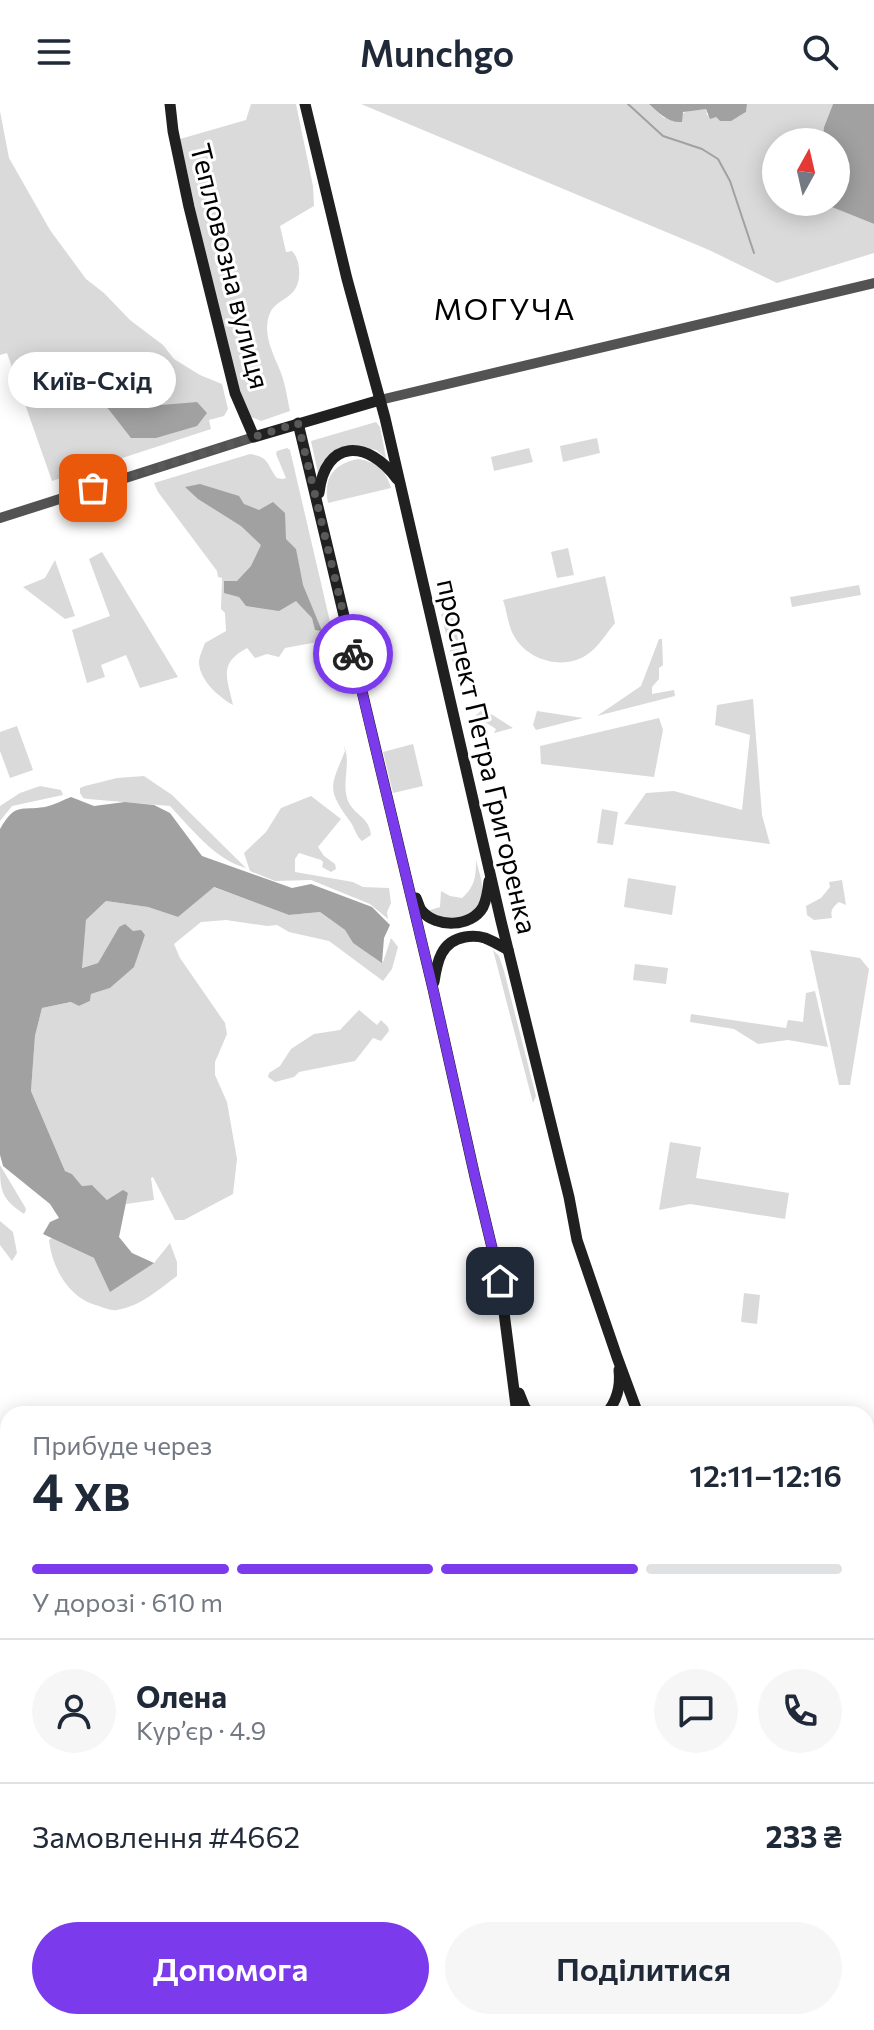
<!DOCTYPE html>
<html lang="uk">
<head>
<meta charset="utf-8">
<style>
  body { margin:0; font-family:Commissioner,sans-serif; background:#f6f6f7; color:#1f2937; height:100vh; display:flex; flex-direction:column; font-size:30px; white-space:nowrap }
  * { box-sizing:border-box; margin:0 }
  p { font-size:26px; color:#747a83 }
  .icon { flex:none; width:44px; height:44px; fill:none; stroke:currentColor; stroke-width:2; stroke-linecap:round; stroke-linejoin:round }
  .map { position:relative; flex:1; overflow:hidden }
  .panel { position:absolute; left:0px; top:1302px; width:874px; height:624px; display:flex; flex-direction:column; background:#fff; border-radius:24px 24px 0 0; box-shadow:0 4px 20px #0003 }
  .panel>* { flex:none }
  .needle { width:52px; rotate:8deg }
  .buttons { position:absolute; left:762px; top:24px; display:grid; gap:16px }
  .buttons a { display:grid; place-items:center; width:88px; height:88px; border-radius:50%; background:#fff; box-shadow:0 4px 20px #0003; font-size:40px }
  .pin { position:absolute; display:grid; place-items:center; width:68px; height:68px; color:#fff; margin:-34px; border-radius:16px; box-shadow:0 4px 12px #0006 }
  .courier { position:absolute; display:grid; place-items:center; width:80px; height:80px; margin:-40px; border:6px solid #7c3aed; border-radius:50%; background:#fff; color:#222; box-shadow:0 2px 10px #0007 }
  .bubble { position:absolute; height:56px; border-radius:28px; background:#fff; box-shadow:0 4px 20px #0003; font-size:26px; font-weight:600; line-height:56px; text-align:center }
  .overview em { font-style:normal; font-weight:600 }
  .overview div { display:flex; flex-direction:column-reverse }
  .overview { display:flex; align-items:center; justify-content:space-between; height:136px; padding:0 32px }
  h1 { font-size:52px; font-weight:600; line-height:60px }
  .bar { display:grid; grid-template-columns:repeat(4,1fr); gap:12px 8px; align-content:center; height:96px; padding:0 32px }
  .bar i { height:10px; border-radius:6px; background:#e0e1e3 }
  .bar .active { background:#7c3aed }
  .bar p { grid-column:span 4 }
  .line { display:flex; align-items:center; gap:20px; padding:0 32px; border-top:2px solid #e0e1e3 }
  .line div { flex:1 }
  .round { display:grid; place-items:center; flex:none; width:84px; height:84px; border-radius:42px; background:#f6f6f7 }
  .cta { display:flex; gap:16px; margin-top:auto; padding:16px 32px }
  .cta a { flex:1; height:92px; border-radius:48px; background:#7c3aed; color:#fff; font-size:32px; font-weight:600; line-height:92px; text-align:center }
  .cta a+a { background:#f6f6f7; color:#1f2937 }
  header { display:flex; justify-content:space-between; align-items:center; height:104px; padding:0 32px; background:#fff; font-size:36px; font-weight:600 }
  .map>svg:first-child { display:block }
</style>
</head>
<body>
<header><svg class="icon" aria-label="menu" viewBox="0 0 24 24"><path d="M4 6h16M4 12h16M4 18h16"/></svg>Munchgo<svg class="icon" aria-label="search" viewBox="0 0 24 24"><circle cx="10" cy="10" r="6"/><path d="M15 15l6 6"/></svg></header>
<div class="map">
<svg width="874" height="1926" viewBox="0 0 874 1926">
  <rect width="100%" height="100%" fill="#fff"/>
  <!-- green -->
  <g fill="#dadada">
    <path d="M 251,0 L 296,0 L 313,82 L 314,102 L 280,122 L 286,148 L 292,147 C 301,156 302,178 293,188 C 286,196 274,199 270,209 C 262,228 272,247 279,264 C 285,277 287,293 290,307 L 261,317 L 249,312 L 240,293 L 217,205 L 180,35 L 246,16 Z"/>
    <path d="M 361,0 L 649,0 L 664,14 L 682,10 L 688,6 L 706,5 L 707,11 L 716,13 L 720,17 C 731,17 737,14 746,8 L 747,0 L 833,0 L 824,23 L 822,38 L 776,38 L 776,98 L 826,98 L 828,101 L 874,120 L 874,149 L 777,179 L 709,146 Z"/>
    <path d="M 0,7 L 9,54 L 50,126 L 86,175 L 104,189 L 130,216 L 163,241 L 174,255 L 200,271 L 222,280 L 228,305 L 224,312 L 209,316 L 211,325 L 52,377 L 7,249 L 0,251 Z"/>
    <path d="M 376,318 L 380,323 L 386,354 L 376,346 L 355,342 L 329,352 L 323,358 L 318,369 L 311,337 Z"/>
    <path d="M 597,334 L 600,349 L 563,358 L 560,342 Z"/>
    <path d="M 287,344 L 290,346 L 334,535 L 285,544 L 279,553 L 267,550 L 255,554 L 247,544 C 218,560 227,573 233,601 C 219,593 200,577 199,559 C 199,552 203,545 205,539 L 226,527 L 225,509 L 221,505 L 222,474 L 218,473 L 217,467 L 158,388 L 154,379 L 250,350 C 270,353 266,360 277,374 L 283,375 L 286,374 L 276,350 L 277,347 Z"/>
    <path d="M 529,344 L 533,358 L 494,367 L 491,353 Z"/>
    <path d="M 358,355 C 377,358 385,365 391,384 L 328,399 C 323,374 333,360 358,355 Z"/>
    <path d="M 568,444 L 574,471 L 557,474 L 551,448 Z"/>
    <path d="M 102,448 L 178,573 L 140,584 L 126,551 L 101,561 L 105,573 L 87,579 L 72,526 L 110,512 L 89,455 Z"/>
    <path d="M 55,456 L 75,512 L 65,515 L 23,483 L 45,474 Z"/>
    <path d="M 605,472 L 615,519 C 606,530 597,545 585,552 C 562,566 527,556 514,532 C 508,522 507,507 503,496 Z"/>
    <path d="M 859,481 L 861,491 L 792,503 L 790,493 Z"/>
    <path d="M 452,508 L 464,563 L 472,572 L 458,579 L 441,510 Z"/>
    <path d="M 659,535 L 662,535 L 663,561 L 659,564 L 659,575 L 652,583 L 652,590 L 674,586 L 675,592 L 597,612 L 641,582 Z"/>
    <path d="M 753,595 L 762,711 L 770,740 L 624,720 L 646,689 L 674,687 L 742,706 L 750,631 L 715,621 L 717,601 Z"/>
    <path d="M 483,605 L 513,624 L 494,629 L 496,625 L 485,618 L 479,628 L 474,613 Z"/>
    <path d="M 537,607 L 583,614 L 536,626 L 533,621 Z"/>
    <path d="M 659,614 L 663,626 L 654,673 L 541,660 L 540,642 Z"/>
    <path d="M 17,622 L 33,666 L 10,674 L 0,647 L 0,628 Z"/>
    <path d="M 413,640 L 423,682 L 393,689 L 383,648 Z"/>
    <path d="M 344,642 C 352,659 340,681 349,699 C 357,713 369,713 371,731 L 362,737 C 355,731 355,723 349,716 C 326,684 331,682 345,647 Z"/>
    <path d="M 144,672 L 172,691 L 246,764 C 214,755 192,725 170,702 L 88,695 L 83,694 L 80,689 L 80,684 L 85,682 L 117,674 Z"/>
    <path d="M 40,682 L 61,686 L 63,691 L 12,702 L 0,717 L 0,702 L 20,689 Z"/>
    <path d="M 311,692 L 341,715 L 318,743 L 324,752 L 335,760 L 336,765 L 331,768 L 322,763 L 323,758 L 321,756 L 299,749 L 295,755 L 295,768 L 353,778 L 363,783 L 389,784 L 391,799 L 387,808 L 388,815 L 370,800 L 311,776 L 275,777 L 250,767 L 244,749 L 266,728 L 281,704 Z"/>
    <path d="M 602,705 L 618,708 L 613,741 L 597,739 Z"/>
    <path d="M 476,756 C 483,783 487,787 473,811 L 449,818 L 427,807 L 440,803 L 441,787 L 450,792 L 462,794 C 475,783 476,772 476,756 Z"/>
    <path d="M 628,774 L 676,782 L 672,811 L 624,803 Z"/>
    <path d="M 842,776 L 846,801 L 839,798 C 833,803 830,806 832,814 L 814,816 L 807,811 L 806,802 L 821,794 L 830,783 L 829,778 Z"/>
    <path d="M 213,783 L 289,811 L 320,808 L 345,826 L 353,839 L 383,858 L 391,834 L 398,843 L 392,865 L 383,877 L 329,837 L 289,828 L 277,821 L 267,822 L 226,816 L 201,818 L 174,840 L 180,854 L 225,919 L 227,930 L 215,958 L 215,971 L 227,998 L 237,1055 L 233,1090 L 184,1116 L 175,1116 L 153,1073 L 151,1074 L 154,1096 L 126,1100 L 128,1089 L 107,1096 L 92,1081 L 82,1082 L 72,1070 L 65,1067 L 31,987 L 35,932 L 42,904 L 72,898 L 79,902 L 90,897 L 91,890 L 110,884 L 134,862 L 145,831 L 119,823 L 98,859 L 81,864 L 86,816 L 106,797 L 148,803 L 178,813 Z"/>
    <path d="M 493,846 L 499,852 L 504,867 L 536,992 L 533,999 Z"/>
    <path d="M 810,846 L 860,854 L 869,865 L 850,981 L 839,981 Z"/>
    <path d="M 635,860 L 668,864 L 666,880 L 633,876 Z"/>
    <path d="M 815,887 L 828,943 L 788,936 L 758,940 L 734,925 L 690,918 L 691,910 L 786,924 L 788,916 L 803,918 L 806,889 Z"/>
    <path d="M 359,906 L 377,921 L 381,916 L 388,923 L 389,927 L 381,937 L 373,934 L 355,957 L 299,968 L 294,973 L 275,978 L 268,973 L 269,969 L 280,962 L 291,945 L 314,930 L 340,926 Z"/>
    <path d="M 670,1038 L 701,1043 L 696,1074 L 789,1089 L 785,1115 L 690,1100 L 659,1106 Z"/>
    <path d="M 0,1061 L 25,1103 L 26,1106 L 24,1110 C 1,1095 0,1086 0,1061 Z"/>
    <path d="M 0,1117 L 13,1128 L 17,1149 L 12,1157 L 0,1141 Z"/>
    <path d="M 52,1134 L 94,1154 L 154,1159 L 170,1139 L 177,1158 L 177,1172 C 158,1186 141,1202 117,1206 C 111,1207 105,1204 99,1202 C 69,1195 52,1164 49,1136 Z"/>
    <path d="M 744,1189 L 760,1191 L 757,1220 L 741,1218 Z"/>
  </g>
  <!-- water -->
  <g fill="#a1a1a1">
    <path d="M 649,0 L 747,0 L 746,8 L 731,17 L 720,17 L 716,13 L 710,15 L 706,5 L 683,8 L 682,18 C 668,19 659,9 649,0 Z"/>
    <path d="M 833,0 L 874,0 L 874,120 L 827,101 L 826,98 L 836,98 L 836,38 L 822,38 L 824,23 Z"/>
    <path d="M 106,260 L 129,261 L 147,291 L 161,301 L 197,298 L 207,309 L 197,322 L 156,334 L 131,334 L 110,307 L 80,273 Z"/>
    <path d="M 200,380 L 239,392 L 244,400 L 259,406 L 273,398 L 285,409 L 286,435 L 296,445 L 303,481 L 322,527 L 315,526 L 312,514 L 296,497 L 279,507 L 246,502 L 239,493 L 224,489 L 224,477 L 237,477 L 251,462 L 261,441 L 241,422 L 198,395 L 185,383 Z"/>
    <path d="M 71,693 L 94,702 L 125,698 L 154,701 L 170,709 L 202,752 L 292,784 L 311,780 L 372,803 L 390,821 L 384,834 L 382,859 L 353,839 L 345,826 L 320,808 L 289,811 L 214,783 L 178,813 L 148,803 L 106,797 L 86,816 L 82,864 L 98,859 L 119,823 L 125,820 L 133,827 L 141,826 L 145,831 L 134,863 L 110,884 L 91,890 L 90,897 L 79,902 L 71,898 L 42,904 L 35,932 L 31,987 L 65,1067 L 72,1070 L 82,1082 L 92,1081 L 107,1096 L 123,1086 L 128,1089 L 119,1133 L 132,1149 L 154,1159 L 110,1188 L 94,1154 L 43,1130 L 50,1118 L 59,1114 L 50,1100 L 3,1062 L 0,1051 L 0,725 C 16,698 19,707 45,703 C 54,701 63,696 71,693 Z"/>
  </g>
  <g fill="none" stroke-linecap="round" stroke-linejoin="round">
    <!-- stream -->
    <path stroke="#a1a1a1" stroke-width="2" d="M 628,0 L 663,32 L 702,45 L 718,55 L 730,77 L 754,149"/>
    <!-- tertiary -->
    <g stroke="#535353" stroke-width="10">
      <path d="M 380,296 L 874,179"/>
      <path d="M 0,414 L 254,333"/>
    </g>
    <!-- secondary -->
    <g stroke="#202020" stroke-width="11">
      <path d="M 170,0 L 173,27 L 189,103 L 235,289 L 254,333 L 380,296"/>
      <path d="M 305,0 L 347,175 L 385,314 L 501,817 L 569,1093 L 577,1136 L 617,1253 L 638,1310"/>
      <path d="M 298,319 L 433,885 L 475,1073 L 500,1177 L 517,1310"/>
      <path d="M 319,389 C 325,335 368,335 397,375"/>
      <path d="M 416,794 C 418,798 419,803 421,806 C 436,825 472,823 483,803 C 487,795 488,786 489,777"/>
      <path d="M 434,878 C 437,858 441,837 465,833 C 471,832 478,832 485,834 C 493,837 501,842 508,846"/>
      <path d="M 519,1289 L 525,1304 L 531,1310"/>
      <path d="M 606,1310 C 617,1297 621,1283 619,1266"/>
      <path d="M 866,1343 L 874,1341"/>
      <path d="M 866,1368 L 874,1365"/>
      <path d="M 0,1558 L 8,1556"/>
      <path d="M 0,1588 L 8,1586"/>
      <path d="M 677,1918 L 679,1926"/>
      <path d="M 764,1918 L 766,1926"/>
    </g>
    <!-- tram -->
    <g stroke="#000" stroke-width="2">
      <path d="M 866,1357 L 874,1355"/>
      <path d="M 749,1918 L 751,1926"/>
    </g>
  </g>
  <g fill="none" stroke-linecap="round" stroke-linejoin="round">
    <!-- done -->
    <path stroke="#595959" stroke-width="8" stroke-dasharray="0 14.4" d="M 93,384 L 298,319 L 353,550"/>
    <!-- route -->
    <path stroke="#7c3aed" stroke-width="10" d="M 353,550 L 433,885 L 475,1073 L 500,1177"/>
  </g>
  <g text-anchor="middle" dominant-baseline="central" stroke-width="6" stroke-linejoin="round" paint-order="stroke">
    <!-- street labels -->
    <g font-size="28" fill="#000" stroke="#fff">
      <text transform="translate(231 162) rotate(76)">Тепловозна вулиця</text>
      <text transform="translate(488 652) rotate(77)">проспект Петра Григоренка</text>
    </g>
    <!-- neighbourhood labels -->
    <g font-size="30" letter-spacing="2" fill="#000" stroke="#fff">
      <text x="505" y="203">МОГУЧА</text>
    </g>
  </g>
</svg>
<div class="buttons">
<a><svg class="needle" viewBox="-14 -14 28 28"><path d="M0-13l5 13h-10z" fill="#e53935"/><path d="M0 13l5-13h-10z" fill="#747a83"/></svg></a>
</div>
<div class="pin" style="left:93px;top:384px;background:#ea580c"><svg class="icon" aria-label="bag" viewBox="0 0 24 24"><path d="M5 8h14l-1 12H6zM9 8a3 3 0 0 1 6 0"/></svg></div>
<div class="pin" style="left:500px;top:1177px;background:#1f2937"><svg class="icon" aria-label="home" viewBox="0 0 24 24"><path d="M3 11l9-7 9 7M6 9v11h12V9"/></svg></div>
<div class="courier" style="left:353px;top:550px"><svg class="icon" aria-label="bike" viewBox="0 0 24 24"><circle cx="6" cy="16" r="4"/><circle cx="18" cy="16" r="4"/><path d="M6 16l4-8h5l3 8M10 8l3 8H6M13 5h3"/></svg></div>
<div class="bubble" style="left:8px;top:248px;width:168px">Київ-Схід</div>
<section class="panel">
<div class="overview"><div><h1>4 хв</h1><p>Прибуде через</p></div><em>12:11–12:16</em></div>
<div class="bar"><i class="active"></i><i class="active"></i><i class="active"></i><i></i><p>У дорозі · 610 m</p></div>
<div class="line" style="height:144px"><a class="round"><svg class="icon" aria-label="person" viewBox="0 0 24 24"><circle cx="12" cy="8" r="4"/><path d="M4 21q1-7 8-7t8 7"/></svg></a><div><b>Олена</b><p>Кур’єр · 4.9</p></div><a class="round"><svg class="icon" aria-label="chat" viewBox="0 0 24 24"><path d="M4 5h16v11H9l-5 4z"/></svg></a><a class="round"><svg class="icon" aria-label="phone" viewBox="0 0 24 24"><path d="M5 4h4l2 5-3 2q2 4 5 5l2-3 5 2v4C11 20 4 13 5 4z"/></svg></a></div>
<div class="line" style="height:104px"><div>Замовлення #4662</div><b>233 ₴</b></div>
<div class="cta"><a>Допомога</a><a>Поділитися</a></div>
</section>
</div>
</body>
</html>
